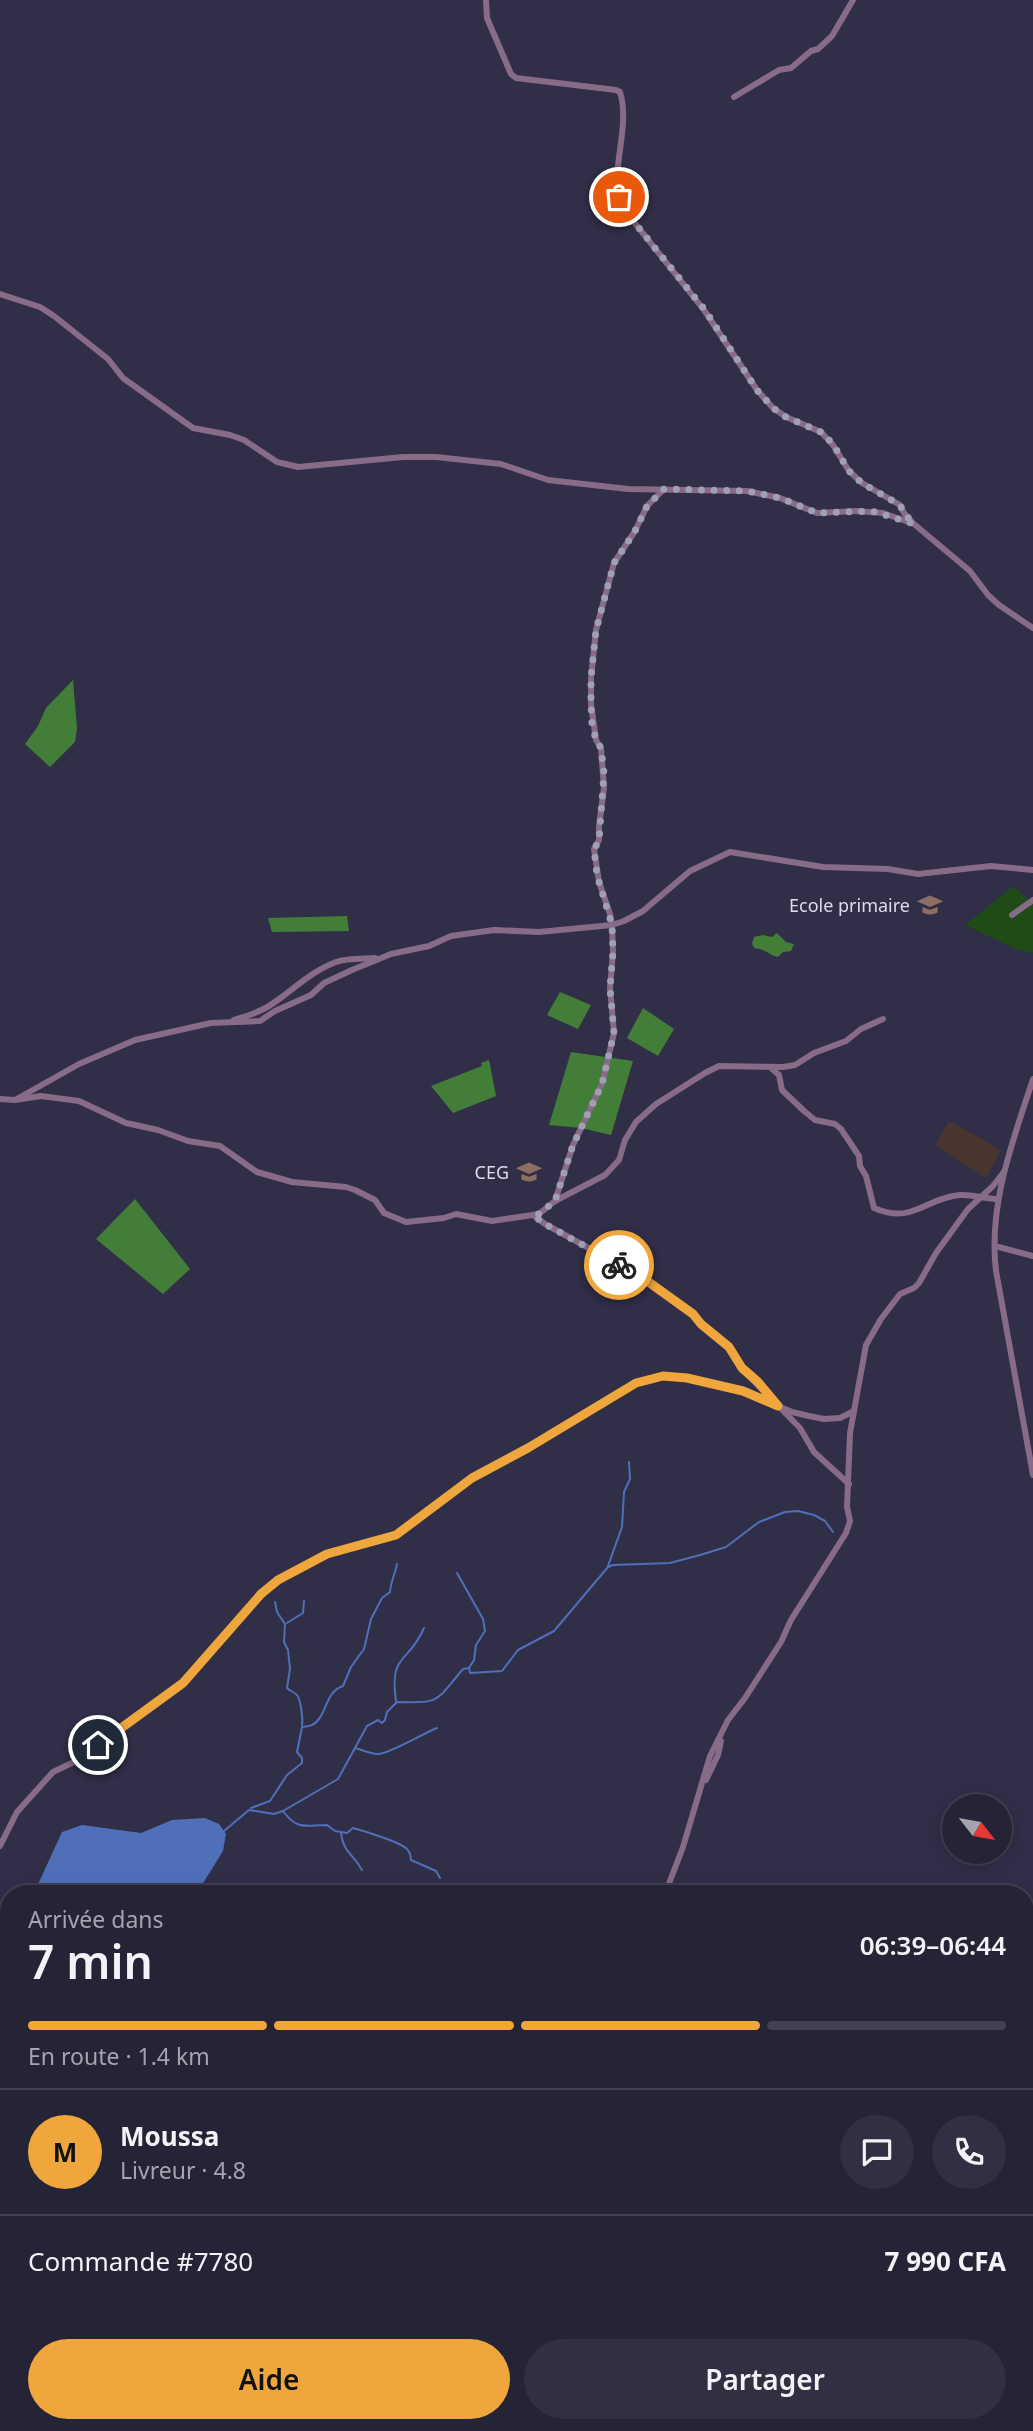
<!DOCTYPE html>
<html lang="fr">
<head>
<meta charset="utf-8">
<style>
  body { margin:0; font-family:"Noto Sans",sans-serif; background:#312f42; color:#f1f3f6; height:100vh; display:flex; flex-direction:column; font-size:26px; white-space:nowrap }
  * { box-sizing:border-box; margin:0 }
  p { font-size:23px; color:#a3a4ad }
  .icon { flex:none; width:38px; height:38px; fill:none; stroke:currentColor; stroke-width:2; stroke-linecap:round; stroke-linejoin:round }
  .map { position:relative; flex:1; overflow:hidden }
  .panel { position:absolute; left:0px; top:1885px; width:1034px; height:548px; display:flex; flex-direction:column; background:#252336; border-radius:28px 28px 0 0; box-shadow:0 4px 18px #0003,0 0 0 2px #424051 }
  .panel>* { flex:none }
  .needle { width:46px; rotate:121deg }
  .fabs { position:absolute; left:942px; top:1794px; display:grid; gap:14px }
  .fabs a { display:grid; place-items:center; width:70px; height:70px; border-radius:50%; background:#252336; box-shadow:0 4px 18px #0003,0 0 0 2px #424051; font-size:35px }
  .pin { position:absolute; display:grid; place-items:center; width:60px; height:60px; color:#fff; margin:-30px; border:4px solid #fff; border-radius:50%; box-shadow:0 2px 7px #0007 }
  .courier { position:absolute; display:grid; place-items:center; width:70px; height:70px; margin:-35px; border:5px solid #efa73d; border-radius:50%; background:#fff; color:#222; box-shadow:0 2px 9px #0007 }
  .headline em { font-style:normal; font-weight:600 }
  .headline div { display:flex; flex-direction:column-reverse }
  .headline { display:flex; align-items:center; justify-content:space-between; height:119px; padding:0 28px }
  h1 { font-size:46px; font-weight:600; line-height:52px }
  .bar { display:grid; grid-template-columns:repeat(4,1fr); gap:10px 7px; align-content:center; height:84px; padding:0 28px }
  .bar i { height:9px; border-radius:5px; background:#424051 }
  .bar .on { background:#efa73d }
  .bar p { grid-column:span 4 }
  .line { display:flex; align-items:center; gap:18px; padding:0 28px; border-top:2px solid #424051 }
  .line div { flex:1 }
  .round { display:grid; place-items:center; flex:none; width:74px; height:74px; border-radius:37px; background:#312f42 }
  .cta { display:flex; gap:14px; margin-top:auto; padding:14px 28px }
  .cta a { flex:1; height:80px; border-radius:42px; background:#efa73d; color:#111; font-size:28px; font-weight:600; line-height:80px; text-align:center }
  .cta a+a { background:#312f42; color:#f1f3f6 }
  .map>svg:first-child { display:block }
</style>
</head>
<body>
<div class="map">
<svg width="1033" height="2431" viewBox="0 0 1033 2431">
  <rect width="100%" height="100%" fill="#312f48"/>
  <!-- industrial -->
  <path fill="#48352e" d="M 951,1122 L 1001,1150 L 986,1178 L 938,1147 L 936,1144 L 948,1123 Z"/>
  <!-- green -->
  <path fill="#1e4b16" d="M 1013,886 L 1033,904 L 1033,953 L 1018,950 L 965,925 Z"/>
  <!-- forest -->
  <g fill="#437e38">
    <path d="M 73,680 L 77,728 L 75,742 L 50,767 L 25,744 L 38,726 L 46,708 Z"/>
    <path d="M 347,916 L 349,931 L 272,932 L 268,918 Z"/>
    <path d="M 777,933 L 786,942 L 794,944 L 791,951 L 783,952 L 778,957 C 768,955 769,950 754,948 L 752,944 L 754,937 L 763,935 L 772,937 Z"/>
    <path d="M 560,992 L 591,1005 L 578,1029 L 547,1015 Z"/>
    <path d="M 643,1008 L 674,1029 L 658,1056 L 627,1038 Z"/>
    <path d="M 571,1052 L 633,1061 L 611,1135 L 581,1128 L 549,1125 Z"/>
    <path d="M 489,1060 L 496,1096 L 453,1113 L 431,1086 L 482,1066 L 481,1063 Z"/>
    <path d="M 135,1199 L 190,1269 L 163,1294 L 96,1239 Z"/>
    <path d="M 1031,2002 L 1033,2003 L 1033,2117 L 1027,2118 L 1026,2011 Z"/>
  </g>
  <!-- water -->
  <path fill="#4f70b9" d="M 205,1818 L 219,1824 L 226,1834 L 223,1851 L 197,1893 L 34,1893 L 62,1832 L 82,1825 L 141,1833 L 172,1820 Z"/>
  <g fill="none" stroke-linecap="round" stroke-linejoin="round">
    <!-- stream -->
    <g stroke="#4f70b9" stroke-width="2">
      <path d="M 608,1566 L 622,1527 L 624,1492 L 630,1479 L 629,1462"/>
      <path d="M 457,1573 L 483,1619 L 485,1631 L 476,1645 L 474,1660 L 469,1668"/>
      <path d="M 275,1602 L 277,1612 L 285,1624 L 284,1642 L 288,1650 L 290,1669 L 287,1688 C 290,1691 294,1692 297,1695 C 301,1700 303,1720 302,1725"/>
      <path d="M 287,1623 L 303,1613 L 304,1601"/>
      <path d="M 396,1701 C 389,1652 409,1664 424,1628"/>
      <path d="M 355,1748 C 362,1750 371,1754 378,1754 C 387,1755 424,1733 437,1728"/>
      <path d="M 251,1808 L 270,1801 L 287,1775 L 302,1763 L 302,1758 L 297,1752 L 302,1727 C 305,1726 309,1727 312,1725 C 327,1718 324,1692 343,1686 L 351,1667 L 364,1649 L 371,1619 L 382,1598 L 390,1592 C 391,1581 395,1574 397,1564"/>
      <path d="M 283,1811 C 298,1831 305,1825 327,1825 L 335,1831 L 347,1833 L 353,1828 C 364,1831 400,1842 407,1849 C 411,1853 410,1854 411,1860 L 436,1871 L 440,1878"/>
      <path d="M 224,1831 L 249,1810 L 274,1814 L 283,1811 L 338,1779 L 367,1726 L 378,1720 L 382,1723 L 385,1720 L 387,1712 L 397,1702 C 442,1703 435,1702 463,1669 L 469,1668 L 470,1673 L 502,1671 L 518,1650 L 554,1631 L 608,1567 L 613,1565 L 670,1563 L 700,1555 L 726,1547 L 759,1522 L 785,1512 L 798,1511 L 814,1515 L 825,1521 L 833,1532"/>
      <path d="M 341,1833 C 344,1854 353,1853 362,1870"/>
      <path d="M 0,2128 L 9,2123"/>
      <path d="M 0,2174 L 9,2179"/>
      <path d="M 1026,2181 L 1031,2179 L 1033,2183"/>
      <path d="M 0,2197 L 9,2192"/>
      <path d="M 0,2332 L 9,2327"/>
      <path d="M 165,2424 L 168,2428"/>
      <path d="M 227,2424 L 227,2431"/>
      <path d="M 307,2424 L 311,2431"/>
    </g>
    <!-- minor -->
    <g stroke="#876b87" stroke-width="6">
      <path d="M 486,0 L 487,18 L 511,74 L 516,78 L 616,90 L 620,92 C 629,122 616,155 617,186 C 617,196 622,204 626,212 L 704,310 L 757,390 L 773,408 L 786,417 L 821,432 L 833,445 L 849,471 L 862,483 L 900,505 L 904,513 L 912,522"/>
      <path d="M 734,97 L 779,70 L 791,68 L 811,51 L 818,49 L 832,36 L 853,0"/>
      <path d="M 0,294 L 40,307 L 54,316 L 108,359 L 123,378 L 193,428 L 230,435 L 244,440 L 277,462 L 298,467 L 403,457 L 436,457 L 501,464 L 548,480 L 628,489 L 747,491 L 780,498 L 817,513 L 856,511 L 883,513 L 914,524 L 970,571 L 988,595 L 999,605 L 1033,628"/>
      <path d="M 1012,915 L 1033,900"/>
      <path d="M 234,1020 C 248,1016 263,1011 275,1002 C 295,988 312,971 336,962 C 348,958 361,959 375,958"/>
      <path d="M 770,1067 L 779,1075 L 782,1090 L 804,1111 L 815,1120 L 835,1124 L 841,1129 L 859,1156 L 860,1166 L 866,1176 L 874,1208 C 913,1225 925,1198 960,1195 C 972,1194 986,1199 998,1199"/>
      <path d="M 1033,1079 C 1013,1141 988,1204 996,1271 L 1033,1475"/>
      <path d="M 0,1099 L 15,1100 L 41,1096 L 79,1101 L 126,1123 L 158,1130 L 188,1141 L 220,1146 L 257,1172 L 292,1182 L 346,1187 L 355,1190 L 375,1200 L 384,1213 L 406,1222 L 444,1218 L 456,1214 L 492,1221 L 539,1214 L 555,1201 L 605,1175 L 619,1160 L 625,1140 L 636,1122 L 656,1104 L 705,1073 L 719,1066 L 783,1067 L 795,1065 L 814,1053 L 846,1041 L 861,1029 L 883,1019"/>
      <path d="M 15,1100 L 79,1064 L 135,1040 L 211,1023 L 260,1021 L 275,1011 L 311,995 L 324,983 L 352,970 L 391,954 L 429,946 L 451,936 L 494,930 L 539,932 L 612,925 L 624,921 L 643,911 L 690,871 L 730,852 L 823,867 L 888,869 L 918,874 L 991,866 L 1033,870"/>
      <path d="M 555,1201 L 573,1145 L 602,1084 L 614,1033 L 610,988 L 613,952 L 612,925 L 610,914 L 599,882 L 594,849 L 599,840 L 599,826 L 604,788 L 601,748 L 596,740 L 591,704 L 591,678 L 596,630 L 614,563 L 635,531 L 647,506 L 664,489"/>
      <path d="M 533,1215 L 545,1224 L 643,1278 L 693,1314 L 701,1324 L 729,1347 L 742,1369 L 800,1428 L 814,1452 L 849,1484"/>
      <path d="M 995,1246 L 1033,1256"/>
      <path d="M 706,1780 L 718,1755 L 721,1741"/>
      <path d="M 0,1846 L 17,1812 L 53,1772 L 78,1760 L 183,1683 L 261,1594 L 278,1580 L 327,1554 L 396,1535 L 472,1478 L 528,1448 L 636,1383 L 663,1376 L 687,1378 L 743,1391 L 792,1412 L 809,1416 L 824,1419 L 840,1418 L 854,1411"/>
      <path d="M 665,1894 L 683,1847 L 710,1756 L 728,1720 L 745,1698 L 781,1642 L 791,1620 L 846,1533 L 850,1521 L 847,1507 L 850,1433 L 866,1345 L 881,1319 L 900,1294 L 914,1288 L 919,1283 L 936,1253 L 968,1209 L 993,1186 L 1003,1173"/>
      <path d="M 0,2055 L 9,2071"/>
      <path d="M 1026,2073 L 1033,2068"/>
      <path d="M 1031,2253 L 1033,2252"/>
      <path d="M 802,2424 L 810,2431"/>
      <path d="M 871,2424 L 876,2431"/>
      <path d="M 949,2428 L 974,2431"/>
      <path d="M 482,2431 L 483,2424"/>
      <path d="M 894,2431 L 899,2424"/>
    </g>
  </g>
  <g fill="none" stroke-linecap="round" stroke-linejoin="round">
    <!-- done -->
    <path stroke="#a09fb3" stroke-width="7" stroke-dasharray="0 12.6" d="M 619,197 L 626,212 L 705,310 L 757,390 L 773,408 L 786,417 L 821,432 L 833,444 L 849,471 L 862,483 L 900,505 L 904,513 L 914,524 L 872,511 L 817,513 L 780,498 L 747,491 L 664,489 L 647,506 L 635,531 L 614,563 L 596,630 L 591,678 L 591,704 L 592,724 L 596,740 L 601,748 L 604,773 L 599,841 L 594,849 L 597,875 L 612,925 L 613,952 L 610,988 L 614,1033 L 602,1084 L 573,1145 L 555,1201 L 539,1214 L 533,1215 L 545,1224 L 619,1265"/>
    <!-- route -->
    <path stroke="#efa73d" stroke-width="9" d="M 98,1745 L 183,1683 L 261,1594 L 278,1580 L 327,1554 L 396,1535 L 472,1478 L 528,1448 L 636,1383 L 663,1376 L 687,1378 L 743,1391 L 778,1406 L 758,1382 L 742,1368 L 729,1347 L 701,1324 L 693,1314 L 643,1278 L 619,1265"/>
  </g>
  <!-- icons -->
  <defs>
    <g id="school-bare" transform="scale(1.89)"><path d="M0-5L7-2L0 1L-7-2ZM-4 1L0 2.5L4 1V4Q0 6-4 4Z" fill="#8d6e63" stroke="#312f48" stroke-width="2.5" paint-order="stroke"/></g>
  </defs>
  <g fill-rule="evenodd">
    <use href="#school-bare" x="930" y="905"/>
    <use href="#school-bare" x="529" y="1172"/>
  </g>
  <g text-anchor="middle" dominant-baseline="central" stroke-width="6" stroke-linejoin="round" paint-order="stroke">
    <!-- poi labels -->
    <g font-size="18" fill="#dcdcec" stroke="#312f48" text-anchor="end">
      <text x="910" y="905">Ecole primaire</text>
      <text x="509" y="1172">CEG</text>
    </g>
  </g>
</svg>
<div class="fabs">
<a><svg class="needle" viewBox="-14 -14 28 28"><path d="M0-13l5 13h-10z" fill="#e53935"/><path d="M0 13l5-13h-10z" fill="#a3a4ad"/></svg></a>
</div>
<div class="pin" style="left:619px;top:197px;background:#ea580c"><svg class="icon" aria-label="bag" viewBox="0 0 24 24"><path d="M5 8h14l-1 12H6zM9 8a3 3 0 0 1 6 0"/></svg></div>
<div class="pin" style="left:98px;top:1745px;background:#1f2937"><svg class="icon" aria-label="home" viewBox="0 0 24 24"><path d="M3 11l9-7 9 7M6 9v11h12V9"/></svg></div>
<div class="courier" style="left:619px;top:1265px"><svg class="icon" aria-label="bike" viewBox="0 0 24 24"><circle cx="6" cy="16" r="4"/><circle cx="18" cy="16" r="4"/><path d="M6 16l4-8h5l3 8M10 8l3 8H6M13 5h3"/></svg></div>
<section class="panel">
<div class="headline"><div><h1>7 min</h1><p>Arrivée dans</p></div><em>06:39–06:44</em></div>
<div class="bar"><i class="on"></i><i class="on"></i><i class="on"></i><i></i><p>En route · 1.4 km</p></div>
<div class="line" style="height:126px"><b class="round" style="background:#efa73d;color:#111">M</b><div><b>Moussa</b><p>Livreur · 4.8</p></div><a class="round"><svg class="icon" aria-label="chat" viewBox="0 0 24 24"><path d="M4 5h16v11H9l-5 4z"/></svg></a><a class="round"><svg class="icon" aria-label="phone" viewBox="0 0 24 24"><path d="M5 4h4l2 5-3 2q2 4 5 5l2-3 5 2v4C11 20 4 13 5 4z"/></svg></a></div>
<div class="line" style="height:91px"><div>Commande #7780</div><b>7 990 CFA</b></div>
<div class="cta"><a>Aide</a><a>Partager</a></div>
</section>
</div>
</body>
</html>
